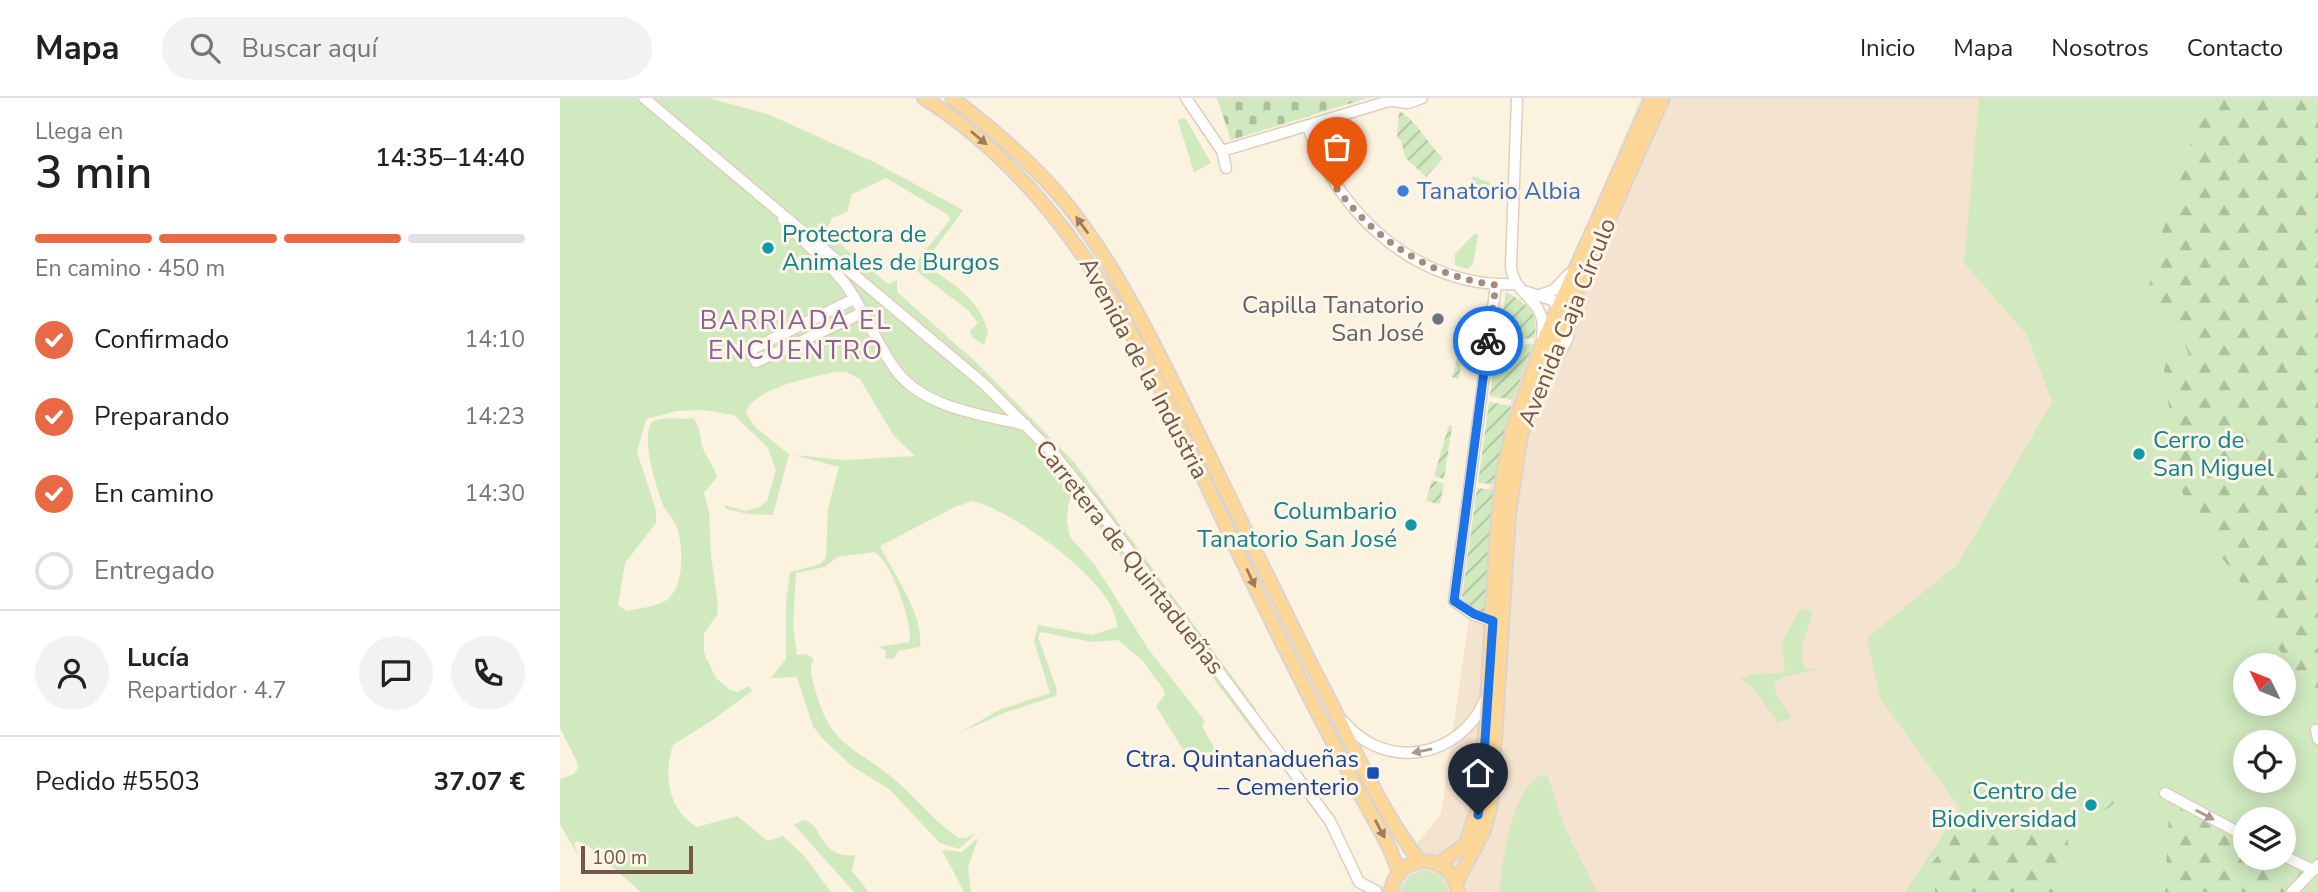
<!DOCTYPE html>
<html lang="es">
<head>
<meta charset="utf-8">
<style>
  body { margin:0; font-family:"Nunito Sans",sans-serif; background:#f2f2f2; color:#222; height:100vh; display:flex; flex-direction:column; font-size:26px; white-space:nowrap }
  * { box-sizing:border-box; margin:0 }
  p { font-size:23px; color:#767676 }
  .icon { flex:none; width:38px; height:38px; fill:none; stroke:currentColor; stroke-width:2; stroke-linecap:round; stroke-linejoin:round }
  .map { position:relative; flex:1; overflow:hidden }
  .panel { display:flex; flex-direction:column; background:#fff; width:560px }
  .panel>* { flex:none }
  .needle { width:46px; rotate:313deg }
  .fabs { position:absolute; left:1673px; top:555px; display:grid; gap:14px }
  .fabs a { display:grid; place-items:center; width:63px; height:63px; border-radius:50%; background:#fff; box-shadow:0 4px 18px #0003; font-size:35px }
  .scale { position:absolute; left:21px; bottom:18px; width:112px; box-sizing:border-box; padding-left:7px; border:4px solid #735747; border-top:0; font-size:19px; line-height:24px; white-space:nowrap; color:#735747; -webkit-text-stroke:5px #fff5e6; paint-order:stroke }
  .pin { position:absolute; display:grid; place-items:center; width:60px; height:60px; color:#fff; margin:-72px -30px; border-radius:50% 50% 50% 0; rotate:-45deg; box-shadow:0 0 7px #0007 }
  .pin .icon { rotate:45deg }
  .courier { position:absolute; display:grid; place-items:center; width:70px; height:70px; margin:-35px; border:5px solid #1a73e8; border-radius:50%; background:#fff; color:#222; box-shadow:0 2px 9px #0007 }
  .overview em { font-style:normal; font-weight:600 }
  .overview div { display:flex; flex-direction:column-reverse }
  .overview { display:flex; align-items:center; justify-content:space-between; height:119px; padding:0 35px }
  h1 { font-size:46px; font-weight:600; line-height:52px }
  .bar { display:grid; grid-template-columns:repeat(4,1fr); gap:10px 7px; align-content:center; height:84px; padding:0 35px }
  .bar i { height:9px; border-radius:5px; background:#e0e0e0 }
  .bar .selected { background:#e86943 }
  .bar p { grid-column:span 4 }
  .line { display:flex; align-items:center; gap:18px; padding:0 35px; border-top:2px solid #e0e0e0 }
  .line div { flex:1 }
  .round { display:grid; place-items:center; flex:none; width:74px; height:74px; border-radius:37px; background:#f2f2f2 }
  ol { padding:0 35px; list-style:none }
  li { display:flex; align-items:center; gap:21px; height:77px }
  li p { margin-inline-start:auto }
  li .icon { padding:7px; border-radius:50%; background:#e86943; color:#fff; stroke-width:4 }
  li:last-child { color:#767676 }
  li i { width:38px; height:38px; border:4px solid #e0e0e0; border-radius:50% }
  header { display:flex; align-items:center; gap:42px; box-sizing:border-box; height:98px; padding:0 35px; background:#fff; border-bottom:2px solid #e0e0e0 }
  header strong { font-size:33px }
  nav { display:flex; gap:38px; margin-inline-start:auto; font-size:24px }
  .search { width:490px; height:63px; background:#f2f2f2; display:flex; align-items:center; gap:18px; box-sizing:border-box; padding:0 24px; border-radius:38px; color:#767676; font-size:26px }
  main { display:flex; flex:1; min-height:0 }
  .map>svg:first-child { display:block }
</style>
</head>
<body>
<header>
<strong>Mapa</strong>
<div class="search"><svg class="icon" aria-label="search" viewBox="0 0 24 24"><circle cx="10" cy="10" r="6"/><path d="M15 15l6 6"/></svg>Buscar aquí</div>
<nav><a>Inicio</a><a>Mapa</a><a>Nosotros</a><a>Contacto</a></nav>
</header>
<main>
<section class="panel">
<div class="overview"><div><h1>3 min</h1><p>Llega en</p></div><em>14:35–14:40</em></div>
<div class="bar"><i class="selected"></i><i class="selected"></i><i class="selected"></i><i></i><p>En camino · 450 m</p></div>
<ol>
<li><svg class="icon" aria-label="check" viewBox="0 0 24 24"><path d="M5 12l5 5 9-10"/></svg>Confirmado<p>14:10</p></li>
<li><svg class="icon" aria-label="check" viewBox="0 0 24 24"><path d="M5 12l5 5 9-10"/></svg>Preparando<p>14:23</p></li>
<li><svg class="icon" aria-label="check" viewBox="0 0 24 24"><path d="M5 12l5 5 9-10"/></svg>En camino<p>14:30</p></li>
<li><i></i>Entregado</li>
</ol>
<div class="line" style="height:126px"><a class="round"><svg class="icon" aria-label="person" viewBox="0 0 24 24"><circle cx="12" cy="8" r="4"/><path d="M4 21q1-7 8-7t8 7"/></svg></a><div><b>Lucía</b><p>Repartidor · 4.7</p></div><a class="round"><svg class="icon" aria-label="chat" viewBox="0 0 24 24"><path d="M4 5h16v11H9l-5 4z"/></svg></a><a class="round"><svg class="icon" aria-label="phone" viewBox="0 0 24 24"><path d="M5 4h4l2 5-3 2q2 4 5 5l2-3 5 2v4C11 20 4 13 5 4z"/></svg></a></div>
<div class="line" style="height:91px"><div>Pedido #5503</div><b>37.07 €</b></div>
</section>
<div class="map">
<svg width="1758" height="794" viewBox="0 0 1758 794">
  <defs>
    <pattern id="forest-firs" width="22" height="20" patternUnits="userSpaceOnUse" patternTransform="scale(1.75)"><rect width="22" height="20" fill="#d0e9bf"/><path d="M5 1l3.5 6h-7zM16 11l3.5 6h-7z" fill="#adc09d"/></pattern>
    <pattern id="cemetery-stones" width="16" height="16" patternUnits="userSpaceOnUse" patternTransform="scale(1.75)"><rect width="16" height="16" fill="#d0e9bf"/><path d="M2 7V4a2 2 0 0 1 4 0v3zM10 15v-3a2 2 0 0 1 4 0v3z" fill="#adc09d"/></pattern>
    <pattern id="garden-furrows" width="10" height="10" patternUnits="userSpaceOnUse" patternTransform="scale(1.75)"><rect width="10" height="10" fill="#d0e9bf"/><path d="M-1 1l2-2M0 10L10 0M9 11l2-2" fill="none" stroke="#adc09d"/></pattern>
  </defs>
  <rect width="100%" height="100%" fill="#fcf2e0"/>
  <!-- residential -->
  <path fill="#f4e3cf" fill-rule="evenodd" d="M 1081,0 L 1758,0 L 1758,794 L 818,794 L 881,716 L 926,402 L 956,284 L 989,217 ZM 1685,567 L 1724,567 L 1724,606 L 1685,606 ZM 1685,644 L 1724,644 L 1724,682 L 1685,682 ZM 1685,721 L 1724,721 L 1724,760 L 1685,760 Z"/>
  <!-- green -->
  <g fill="#d0e9bf" fill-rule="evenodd">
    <path d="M 0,0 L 148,0 L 210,17 L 314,64 L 403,112 L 366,163 L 368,169 C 393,185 422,204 428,235 L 424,247 L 412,239 L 410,233 L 418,225 L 408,212 L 359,175 L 354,167 L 390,122 L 387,116 L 326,80 L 292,96 L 287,114 L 272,120 L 266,134 L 328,186 L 337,182 L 337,194 L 418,266 L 515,365 L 696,611 L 702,645 L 513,395 L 508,407 L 507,424 L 510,439 L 535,467 L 589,552 L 645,623 L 642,628 L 656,653 L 627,658 L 596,608 L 605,597 L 602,589 L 582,562 L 558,542 L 531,544 L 481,534 L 478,539 L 497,592 L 496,598 L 444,615 L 399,635 L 439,612 L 490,595 L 474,543 L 478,527 L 532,537 L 557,529 C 559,486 451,412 413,403 L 395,409 L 320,448 C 333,475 364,516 360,549 L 338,553 L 334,561 L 325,560 L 326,553 L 318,549 L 350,544 C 352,524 332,463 314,454 L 277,459 L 265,469 L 236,475 L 233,529 L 237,557 L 246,556 L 254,561 C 248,571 252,580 255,591 C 271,650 293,647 334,681 C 356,700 374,723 398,740 L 405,740 L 416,735 L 399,751 L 380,745 L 329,691 L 293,669 L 262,640 L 253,628 L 237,579 L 211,580 L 226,561 L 226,505 L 230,474 L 260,466 L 266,460 L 268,410 L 279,369 L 234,357 L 285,362 L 355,358 L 334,338 L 300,281 L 286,274 L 276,274 C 255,278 190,291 186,315 L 195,329 L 229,356 L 213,417 L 188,416 L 166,411 L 165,407 L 185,413 L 198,410 L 207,403 L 216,372 L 208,350 L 174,317 L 142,312 L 116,313 L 86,321 L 77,354 L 96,412 L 96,425 L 65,465 L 58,507 L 67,513 C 79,510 98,509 108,501 C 125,486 123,449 117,429 C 113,419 104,412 101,402 C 96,387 77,329 96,322 C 104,319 122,322 133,320 C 142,329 139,342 144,353 C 149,363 154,368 157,379 L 144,395 L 149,413 L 151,457 L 158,508 L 157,517 L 144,535 L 144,555 L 156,580 L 170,592 L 178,594 L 189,588 L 192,593 L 154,621 L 113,647 C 103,676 108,712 137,729 L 177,718 L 208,743 L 223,738 L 245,759 L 271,794 L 81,794 L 28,748 L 17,743 L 14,745 L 19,759 L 0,726 L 0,681 L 14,676 L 19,668 L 0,630 Z"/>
    <path d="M 1419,0 L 1758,0 L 1758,794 L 1345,794 L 1400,710 L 1320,600 L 1307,540 L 1398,466 L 1492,304 L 1467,237 L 1404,165 ZM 1685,567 L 1724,567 L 1724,606 L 1685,606 ZM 1685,644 L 1724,644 L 1724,682 L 1685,682 ZM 1685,721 L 1724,721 L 1724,760 L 1685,760 Z"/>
    <path d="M 621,20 L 626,21 L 651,65 L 634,74 L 618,23 Z"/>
    <path d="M 913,78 L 930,85 L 925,104 L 900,97 L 909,90 Z"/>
    <path d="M 915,135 L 918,138 L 913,166 L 908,171 L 895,167 L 895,156 Z"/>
    <path d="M 1241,510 L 1253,514 L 1242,548 L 1243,569 L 1246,572 L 1264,570 L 1223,579 L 1214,585 L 1216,596 L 1231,619 L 1218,625 L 1194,590 L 1180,581 L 1194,576 L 1225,575 L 1222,543 Z"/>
    <path d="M 983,677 L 988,679 L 1005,731 L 1037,794 L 940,794 C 941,767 953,685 983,677 Z"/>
    <path d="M 243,722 C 263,724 259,762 295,757 L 292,773 L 309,794 L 294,794 L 234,727 Z"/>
    <path d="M 418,740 L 408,770 L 411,794 L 404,794 L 382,752 L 402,754 Z"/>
    <path d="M 864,772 L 880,777 L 889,794 L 840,794 L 849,778 Z"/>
  </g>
  <!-- forest -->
  <g fill="url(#forest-firs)">
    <path d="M 1645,0 L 1758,0 L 1758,610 L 1749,591 L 1712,542 L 1691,497 L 1631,420 L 1619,383 L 1604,272 L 1606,264 L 1629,256 C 1622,234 1596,221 1590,198 C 1588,190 1591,178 1591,169 Z"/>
    <path d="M 1402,685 L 1422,707 L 1404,742 C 1421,736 1434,733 1436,713 L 1448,725 L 1497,707 C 1504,721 1513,751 1506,766 C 1501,774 1495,782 1491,790 L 1494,794 L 1375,794 L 1372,765 L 1393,738 L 1408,705 L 1401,699 L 1398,688 Z"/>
    <path d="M 1610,696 L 1627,698 L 1685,724 L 1685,760 L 1724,760 L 1724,745 L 1758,757 L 1758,794 L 1605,794 Z"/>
  </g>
  <!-- cemetery -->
  <path fill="url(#cemetery-stones)" d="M 657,0 L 808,0 L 671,42 Z"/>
  <!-- garden -->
  <g fill="url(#garden-furrows)">
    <path d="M 839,13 C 857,22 868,47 883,60 L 866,79 L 845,59 L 841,42 L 837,40 Z"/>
    <path d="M 946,194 C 967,206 980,214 974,240 L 938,243 Z"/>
    <path d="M 905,234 L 899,281 L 892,279 Z"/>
    <path d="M 973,246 L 953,302 L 930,298 L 936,249 Z"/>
    <path d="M 929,304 L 951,308 L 934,386 L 918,385 Z"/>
    <path d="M 889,327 L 892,328 L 884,381 L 874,378 Z"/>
    <path d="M 872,382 L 884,386 L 880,406 L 866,403 Z"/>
    <path d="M 917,390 L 933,392 L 925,515 L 909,507 L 902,499 Z"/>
    <path d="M 1549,699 L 1554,702 L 1554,707 L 1537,716 L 1533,706 Z"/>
  </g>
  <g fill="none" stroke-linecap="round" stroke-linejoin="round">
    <!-- minor casing -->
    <g stroke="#e0cebc" stroke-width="13">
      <g id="minor">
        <path d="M 84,0 L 424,286 L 493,355 L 532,403 L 770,723 L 799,784 L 816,793"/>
        <path d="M 626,0 L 662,53"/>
        <path d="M 957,0 L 951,169 C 955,201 988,199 982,239"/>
        <path d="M 833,3 L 848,5 L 862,0"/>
        <path d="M 748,29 C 777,116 859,191 955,186"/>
        <path d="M 757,52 L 760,36 L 769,23"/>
        <path d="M 662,53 L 839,0"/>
        <path d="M 662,53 L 666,70"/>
        <path d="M 223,121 C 242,144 268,163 286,187 C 305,213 316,245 335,271 C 363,310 422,317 466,327"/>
        <path d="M 967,194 L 992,202 L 1010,224 L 1008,240 L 983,287"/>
        <path d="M 980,197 L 994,192 L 1009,176"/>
        <path d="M 294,201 L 190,252 L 196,264 L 302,215"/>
        <path d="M 933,523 L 914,517 L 894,503 L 936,187"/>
        <path d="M 784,624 C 826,674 900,660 925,602"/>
        <path d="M 1756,632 L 1758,641"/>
        <path d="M 1605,695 L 1685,738"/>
        <path d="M 1724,758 L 1753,772"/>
        <path d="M 1732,794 L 1758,767"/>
      </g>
    </g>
    <!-- major casing -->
    <g stroke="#dbd3cf" stroke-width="16">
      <g id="major">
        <path d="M 364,0 C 528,104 599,288 679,456 C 726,555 776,653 829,749 L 839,774"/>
        <path d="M 392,0 C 433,31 472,64 505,104 C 556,167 592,242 628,315 C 676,411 721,509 771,605 C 798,658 823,716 859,762"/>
        <path d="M 879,765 L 905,747 L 921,702 L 937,431 L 943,376 L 953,330 L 983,243 L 1092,0"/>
        <path d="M 896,785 L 924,733 L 931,706 L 949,415 L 961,337 L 994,244 L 1103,0"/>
        <path d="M 831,794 C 836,753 892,753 898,794"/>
      </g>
    </g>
    <!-- minor -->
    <use href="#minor" stroke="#fff" stroke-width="10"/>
    <!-- major -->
    <use href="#major" stroke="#fcd797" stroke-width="12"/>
  </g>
  <!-- one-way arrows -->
  <defs><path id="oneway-solid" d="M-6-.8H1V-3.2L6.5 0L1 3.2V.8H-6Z" transform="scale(1.75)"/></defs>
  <g fill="#9c7d5f">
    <use href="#oneway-solid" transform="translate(419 40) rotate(40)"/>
    <use href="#oneway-solid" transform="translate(522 127) rotate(-126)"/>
    <use href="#oneway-solid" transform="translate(691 480) rotate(65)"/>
    <use href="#oneway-solid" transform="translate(820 731) rotate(62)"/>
  </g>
  <g fill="#ab9a91">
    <use href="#oneway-solid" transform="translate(862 653) rotate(168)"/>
    <use href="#oneway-solid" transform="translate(1645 717) rotate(28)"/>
  </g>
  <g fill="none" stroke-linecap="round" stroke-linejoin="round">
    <!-- done -->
    <path stroke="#a38d7d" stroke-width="7" stroke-dasharray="0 12.6" d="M 777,91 C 817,143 871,179 936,187 L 928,243"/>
    <!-- route -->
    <path stroke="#1a73e8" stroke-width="9" d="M 918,717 L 921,702 L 933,523 L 914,516 L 894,503 L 928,243"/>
  </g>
  <!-- markers -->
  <circle fill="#3f7fe0" stroke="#fff5e6" stroke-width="2.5" cx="843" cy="93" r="7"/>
  <g fill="#0f9aa8" stroke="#fff5e6" stroke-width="2.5">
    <circle cx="208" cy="150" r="7"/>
    <circle cx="1579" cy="356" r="7"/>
    <circle cx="851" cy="427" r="7"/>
    <circle cx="1531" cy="707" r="7"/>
  </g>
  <circle fill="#6b7280" stroke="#fff5e6" stroke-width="2.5" cx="878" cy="221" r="7"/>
  <rect fill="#1a4fb4" stroke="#fff5e6" stroke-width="2.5" x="806" y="668" width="14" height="14" rx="3.5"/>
  <g text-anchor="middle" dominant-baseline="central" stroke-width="6" stroke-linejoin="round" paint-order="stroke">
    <!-- shop labels -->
    <g font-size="24" fill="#366cbe" stroke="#fff5e6" text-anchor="start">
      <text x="857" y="93">Tanatorio Albia</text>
    </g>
    <!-- culture labels -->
    <g font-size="24" fill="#0d838f" stroke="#fff5e6" text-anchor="start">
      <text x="222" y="136">Protectora de<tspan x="222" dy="28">Animales de Burgos</tspan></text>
      <text x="1593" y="342">Cerro de<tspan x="1593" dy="28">San Miguel</tspan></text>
      <text x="837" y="413" text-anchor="end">Columbario<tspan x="837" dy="28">Tanatorio San José</tspan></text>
      <text x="1517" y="693" text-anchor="end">Centro de<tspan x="1517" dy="28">Biodiversidad</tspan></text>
    </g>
    <!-- worship labels -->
    <g font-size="24" fill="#5b616d" stroke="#fff5e6" text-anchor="end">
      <text x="864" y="207">Capilla Tanatorio<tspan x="864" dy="28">San José</tspan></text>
    </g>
    <!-- street labels -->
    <g font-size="24" fill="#735747" stroke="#fff5e6">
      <text transform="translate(1007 224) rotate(-68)">Avenida Caja Círculo</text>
      <text transform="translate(584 270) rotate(62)">Avenida de la Industria</text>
      <text transform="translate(570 459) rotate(52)">Carretera de Quintadueñas</text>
    </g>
    <!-- transit labels -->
    <g font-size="24" fill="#164399" stroke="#fff5e6" text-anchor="end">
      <text x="799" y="661">Ctra. Quintanadueñas<tspan x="799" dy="28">– Cementerio</tspan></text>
    </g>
    <!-- neighbourhood labels -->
    <g font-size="26" letter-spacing="2" fill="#866397" stroke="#fff5e6">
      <text x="236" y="222">BARRIADA EL<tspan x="236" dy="30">ENCUENTRO</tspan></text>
    </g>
  </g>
</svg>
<div class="fabs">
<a><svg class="needle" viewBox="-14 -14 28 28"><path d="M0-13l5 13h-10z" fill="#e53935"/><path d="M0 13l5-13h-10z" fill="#767676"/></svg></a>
<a><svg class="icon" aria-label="locate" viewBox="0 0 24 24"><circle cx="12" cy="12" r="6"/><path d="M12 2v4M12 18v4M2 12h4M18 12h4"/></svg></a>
<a><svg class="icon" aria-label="layers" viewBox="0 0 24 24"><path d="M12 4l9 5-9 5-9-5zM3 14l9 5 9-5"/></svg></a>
</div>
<div class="scale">100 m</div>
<div class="pin" style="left:777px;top:91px;background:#ea580c"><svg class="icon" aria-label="bag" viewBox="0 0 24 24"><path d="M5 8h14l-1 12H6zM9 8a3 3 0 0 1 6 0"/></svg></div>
<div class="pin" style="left:918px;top:717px;background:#1f2937"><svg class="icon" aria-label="home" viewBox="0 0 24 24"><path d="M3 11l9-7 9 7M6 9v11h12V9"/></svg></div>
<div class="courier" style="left:928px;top:243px"><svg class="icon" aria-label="bike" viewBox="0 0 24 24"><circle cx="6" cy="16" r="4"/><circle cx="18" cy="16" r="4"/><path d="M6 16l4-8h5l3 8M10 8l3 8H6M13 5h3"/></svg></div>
</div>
</main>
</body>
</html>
